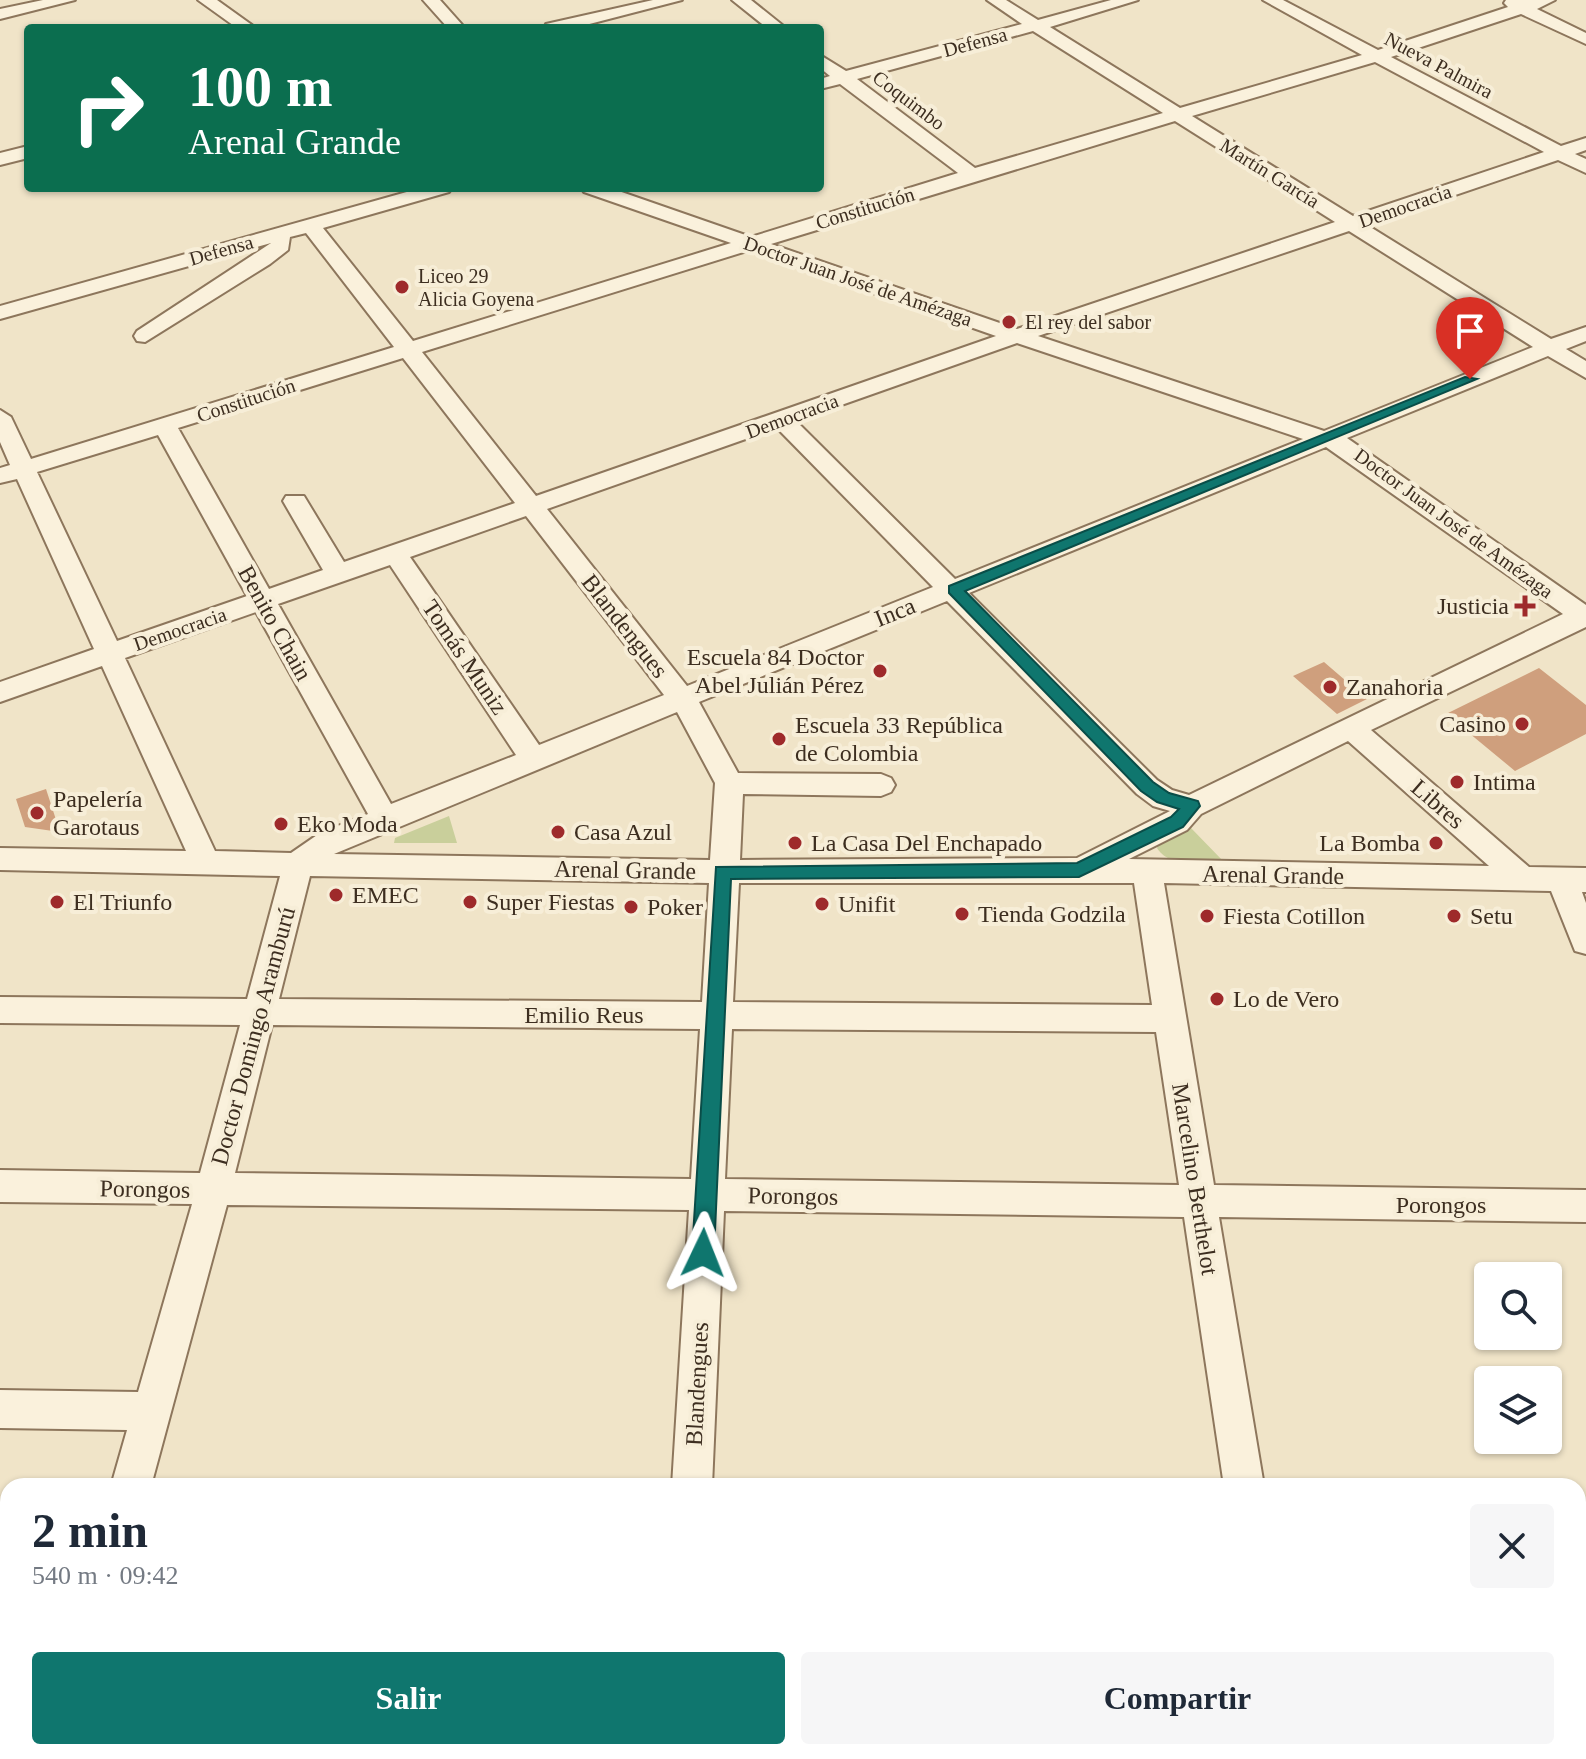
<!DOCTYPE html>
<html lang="es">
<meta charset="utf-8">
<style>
body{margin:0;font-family:Georgia,serif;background:#f6f6f7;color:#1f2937;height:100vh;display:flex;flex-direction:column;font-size:30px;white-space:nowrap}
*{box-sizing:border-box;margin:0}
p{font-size:26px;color:#747a83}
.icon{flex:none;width:44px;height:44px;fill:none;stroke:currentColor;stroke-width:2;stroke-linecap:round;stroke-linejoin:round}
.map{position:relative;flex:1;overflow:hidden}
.panel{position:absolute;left:0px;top:1478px;width:1586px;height:282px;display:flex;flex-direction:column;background:#fff;border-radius:24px 24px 0 0;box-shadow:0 2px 6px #0004}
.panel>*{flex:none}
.banner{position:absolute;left:24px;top:24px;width:800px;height:168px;border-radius:8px;box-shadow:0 2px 6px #0004;background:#0b6e4f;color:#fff;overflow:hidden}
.controls{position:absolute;left:1474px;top:1262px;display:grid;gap:16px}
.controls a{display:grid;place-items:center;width:88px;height:88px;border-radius:8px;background:#fff;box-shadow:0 2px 6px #0004;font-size:40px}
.pin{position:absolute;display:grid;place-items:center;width:68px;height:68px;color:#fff;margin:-82px -34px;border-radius:50% 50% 50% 0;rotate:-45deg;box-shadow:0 0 8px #0007}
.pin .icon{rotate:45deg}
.me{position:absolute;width:88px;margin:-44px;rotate:2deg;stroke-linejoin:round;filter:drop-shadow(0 0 6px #0008)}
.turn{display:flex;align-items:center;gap:28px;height:168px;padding:0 32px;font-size:36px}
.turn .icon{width:104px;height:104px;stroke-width:2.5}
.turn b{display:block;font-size:56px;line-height:68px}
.round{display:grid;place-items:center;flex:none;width:84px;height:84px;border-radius:8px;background:#f6f6f7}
.head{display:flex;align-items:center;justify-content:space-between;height:136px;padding:0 32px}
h1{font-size:48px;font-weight:800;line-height:60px}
.action{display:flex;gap:16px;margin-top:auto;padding:16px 32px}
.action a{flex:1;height:92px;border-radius:8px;background:#0f766e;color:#fff;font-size:32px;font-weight:800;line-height:92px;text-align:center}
.action a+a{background:#f6f6f7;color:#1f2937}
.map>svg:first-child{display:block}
.green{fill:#c9cf9b}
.building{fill:#cf9f7d}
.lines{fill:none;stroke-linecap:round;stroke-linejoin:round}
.minor-casing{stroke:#8d765c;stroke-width:4}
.minor{fill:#faf1dc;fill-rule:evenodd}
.route{fill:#0f766e;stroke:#0a4d48;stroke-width:2}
.poi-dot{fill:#9e2a2b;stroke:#f7eed8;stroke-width:3}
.labels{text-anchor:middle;stroke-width:8;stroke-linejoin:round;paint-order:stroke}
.far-street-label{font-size:20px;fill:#3d2e20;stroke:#f7eed8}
.far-poi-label{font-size:20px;fill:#3d2e20;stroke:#f7eed8;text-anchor:start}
.poi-label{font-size:24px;fill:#3d2e20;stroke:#f7eed8;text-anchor:start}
.street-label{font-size:24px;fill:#3d2e20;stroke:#f7eed8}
</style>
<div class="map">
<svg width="1586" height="1759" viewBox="0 0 1586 1759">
<rect width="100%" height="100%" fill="#f0e4c8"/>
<!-- green -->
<path class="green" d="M449,816l8,27h-63l1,-5z
M1191,828l33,34c-21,0 -54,7 -67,-14l3,-7z"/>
<!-- building -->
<path class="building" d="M1324,662l43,37 -30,15 -44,-38z
M1539,668l47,37v29l-71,37 -69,-57z
M46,789l14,43 -35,-5 -9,-28z"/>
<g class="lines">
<!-- minor casing -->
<g class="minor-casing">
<path id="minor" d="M43,0h32l-75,19v-10z
M198,0h19l39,28h-19z
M423,0h17l25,28h-17z
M653,0h29l-108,28h-30l2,-4z
M732,0h19l35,28h-19z
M987,0h19l32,20 73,-20h27l-88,27 130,81 182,-53 -99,-55h20l95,50 130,-43 -4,-4 2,-3h49l-18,9 49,24v11l-65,-30 -130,43 170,89 25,-8v12l-11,4 11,5v14l-28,-13 -191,65 184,114 35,-12v14l-20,8 20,12v17l-38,-22 -201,82 239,167v22l-215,103 158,137 57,1v24h-4l4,11v51l-11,-3 -24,-60 -387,-8 50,302 372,5v32l-367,-5 45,269h-40l-40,-269 -460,-6 -12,275h-40l17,-276 -462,-5 -76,281h-40l16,-56 -127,-2v-38l138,2 54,-188 -192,-2v-32l200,3 40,-148 -240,-2v-26l247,2 33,-123 -280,-6v-22l186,3 -84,-185 -102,36v-20l94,-33 -77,-170 -17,4v-15l10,-3 -10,-23v-32l11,7 20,42 363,-112 -88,-114 -16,4 -2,13 -18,14 -125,78 -8,-1 -3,-5 3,-5 134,-88 -271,76v-13l421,-118h31l-3,4 -126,36 90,113 318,-98 -147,-51 -3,-4h29l141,49 207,-64 -118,-89 -20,5v-10l10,-3 -10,-8v-13l26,16 176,-47zM1033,31l130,82 -188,55 -118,-89zM1375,62l169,90 -191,64 -161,-100zM1175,121l160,101 -318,107 -246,-85zM1349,231l184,116 -209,84 -286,-95zM750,250l246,86 -460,160 -114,-144zM1017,343l286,96 -348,140 -159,-158zM403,358l112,145 -171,59 -40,-66h-18l-3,5 40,69 -54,19 -91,-161zM777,428l156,159 -246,99 -140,-177zM158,435l89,161 -130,45 -80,-169zM1326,447l237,167 -374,181 -17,-5 -15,-10 -188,-187zM526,516l138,179 -125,50 -129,-188zM390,565l126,190 -125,49 -113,-200zM947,601l190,193 16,12 17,5 -93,47 -337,2 3,-66 138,2 10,-4 4,-7 -4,-7 -10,-4 -143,-1 -39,-71zM256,612l112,202 -48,19 -29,20 -76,-2 -90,-193zM677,712l38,71 -5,77 -376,-6zM1348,741l141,125 -360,-7 58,-29 14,-16zM310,876l399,7 -7,119 -423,-3zM739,883h395l18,122 -419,-3zM272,1025l428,4 -9,150 -456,-6zM732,1029l424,3 23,153 -454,-6z
M28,146v12l-28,7v-12z
M0,1685l8,1v42l-8,-1z
M1578,1705h8v44h-8z
M38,1752h44l-1,7h-44z
M658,1752h44l-1,7h-44z
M1263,1752h44l1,7h-44z"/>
</g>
<!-- minor -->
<use href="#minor" class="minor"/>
</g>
<!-- route -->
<path class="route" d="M1465,377l12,2 -512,212 188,191 16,11 29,8 2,5 -17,21 -104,50 -348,2 -17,374 -3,7 -8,3 -8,-3 -3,-7 24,-386 361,-4 94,-46 8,-8 -22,-7 -16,-11 -192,-198v-7z"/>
<!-- markers -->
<g class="poi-dot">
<circle cx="402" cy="287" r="8"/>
<circle cx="1009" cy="322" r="8"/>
<path d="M1521 594h8v8h8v8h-8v8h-8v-8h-8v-8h8z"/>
<circle cx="880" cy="671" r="8"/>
<circle cx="1330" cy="687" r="8"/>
<circle cx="1522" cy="724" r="8"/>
<circle cx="779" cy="739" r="8"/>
<circle cx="1457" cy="782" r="8"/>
<circle cx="37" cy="813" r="8"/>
<circle cx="281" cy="824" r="8"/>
<circle cx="558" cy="832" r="8"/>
<circle cx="795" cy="843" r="8"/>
<circle cx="1436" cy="843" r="8"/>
<circle cx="336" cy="895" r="8"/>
<circle cx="57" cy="902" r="8"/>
<circle cx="470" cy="902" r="8"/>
<circle cx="822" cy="904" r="8"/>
<circle cx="631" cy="907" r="8"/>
<circle cx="962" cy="914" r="8"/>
<circle cx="1207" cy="916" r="8"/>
<circle cx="1454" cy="916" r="8"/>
<circle cx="1217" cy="999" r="8"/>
</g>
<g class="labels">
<!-- far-street labels -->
<g class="far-street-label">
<text transform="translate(975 42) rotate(-15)" y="7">Defensa</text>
<text transform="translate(1439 65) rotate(28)" y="7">Nueva Palmira</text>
<text transform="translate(909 100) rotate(37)" y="7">Coquimbo</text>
<text transform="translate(1270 173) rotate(32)" y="7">Martín García</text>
<text transform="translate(1405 206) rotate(-19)" y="7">Democracia</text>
<text transform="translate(865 208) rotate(-17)" y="7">Constitución</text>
<text transform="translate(221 250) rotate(-16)" y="7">Defensa</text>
<text transform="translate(858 281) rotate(19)" y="7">Doctor Juan José de Amézaga</text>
<text transform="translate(246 400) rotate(-18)" y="7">Constitución</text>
<text transform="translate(792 416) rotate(-20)" y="7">Democracia</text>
<text transform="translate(1454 523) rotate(36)" y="7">Doctor Juan José de Amézaga</text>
<text transform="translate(180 629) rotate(-19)" y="7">Democracia</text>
</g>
<!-- far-poi labels -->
<g class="far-poi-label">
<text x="418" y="283">Liceo 29<tspan x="418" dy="23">Alicia Goyena</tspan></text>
<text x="1025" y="329">El rey del sabor</text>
</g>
<!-- poi labels -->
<g class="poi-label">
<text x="1509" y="614" text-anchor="end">Justicia</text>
<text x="864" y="665" text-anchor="end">Escuela 84 Doctor<tspan x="864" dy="28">Abel Julián Pérez</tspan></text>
<text x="1346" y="695">Zanahoria</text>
<text x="1506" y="732" text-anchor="end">Casino</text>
<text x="795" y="733">Escuela 33 República<tspan x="795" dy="28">de Colombia</tspan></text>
<text x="1473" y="790">Intima</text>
<text x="53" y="807">Papelería<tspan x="53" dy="28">Garotaus</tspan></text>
<text x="297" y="832">Eko Moda</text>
<text x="574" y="840">Casa Azul</text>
<text x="811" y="851">La Casa Del Enchapado</text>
<text x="1420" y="851" text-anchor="end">La Bomba</text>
<text x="352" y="903">EMEC</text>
<text x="73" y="910">El Triunfo</text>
<text x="486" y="910">Super Fiestas</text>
<text x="838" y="912">Unifit</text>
<text x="647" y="915">Poker</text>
<text x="978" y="922">Tienda Godzila</text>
<text x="1223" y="924">Fiesta Cotillon</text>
<text x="1470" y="924">Setu</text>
<text x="1233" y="1007">Lo de Vero</text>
</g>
<!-- street labels -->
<g class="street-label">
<text transform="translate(895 612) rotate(-22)" y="8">Inca</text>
<text transform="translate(275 623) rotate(61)" y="8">Benito Chain</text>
<text transform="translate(625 626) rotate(52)" y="8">Blandengues</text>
<text transform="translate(465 657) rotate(56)" y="8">Tomás Muniz</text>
<text transform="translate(1438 804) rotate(41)" y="8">Libres</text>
<text transform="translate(625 870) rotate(1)" y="8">Arenal Grande</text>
<text transform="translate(1273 875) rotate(1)" y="8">Arenal Grande</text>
<text x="584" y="1023">Emilio Reus</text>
<text transform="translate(253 1036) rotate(-75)" y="8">Doctor Domingo Aramburú</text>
<text transform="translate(1195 1179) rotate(81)" y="8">Marcelino Berthelot</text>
<text transform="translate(145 1189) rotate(1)" y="8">Porongos</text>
<text transform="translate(793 1196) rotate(1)" y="8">Porongos</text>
<text x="1441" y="1213">Porongos</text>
<text transform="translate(697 1384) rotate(-87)" y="8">Blandengues</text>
</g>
</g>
</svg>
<div class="controls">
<a><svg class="icon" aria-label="search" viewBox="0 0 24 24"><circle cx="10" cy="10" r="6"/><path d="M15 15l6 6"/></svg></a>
<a><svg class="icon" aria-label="layers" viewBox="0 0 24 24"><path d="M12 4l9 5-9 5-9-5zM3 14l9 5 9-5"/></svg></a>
</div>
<div class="pin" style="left:1470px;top:379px;background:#d93025"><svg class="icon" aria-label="arrive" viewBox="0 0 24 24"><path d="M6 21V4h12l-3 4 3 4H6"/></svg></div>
<svg class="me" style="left:703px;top:1253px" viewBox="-20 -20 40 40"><path d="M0-17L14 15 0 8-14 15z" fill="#0f766e" stroke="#fff" stroke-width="4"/></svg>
<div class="banner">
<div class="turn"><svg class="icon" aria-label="right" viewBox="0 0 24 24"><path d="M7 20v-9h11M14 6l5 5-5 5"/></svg><div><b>100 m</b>Arenal Grande</div></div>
</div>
<section class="panel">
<div class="head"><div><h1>2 min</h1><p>540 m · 09:42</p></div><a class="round"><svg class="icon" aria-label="close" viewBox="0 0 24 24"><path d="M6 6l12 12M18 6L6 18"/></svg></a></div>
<div class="action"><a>Salir</a><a>Compartir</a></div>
</section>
</div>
